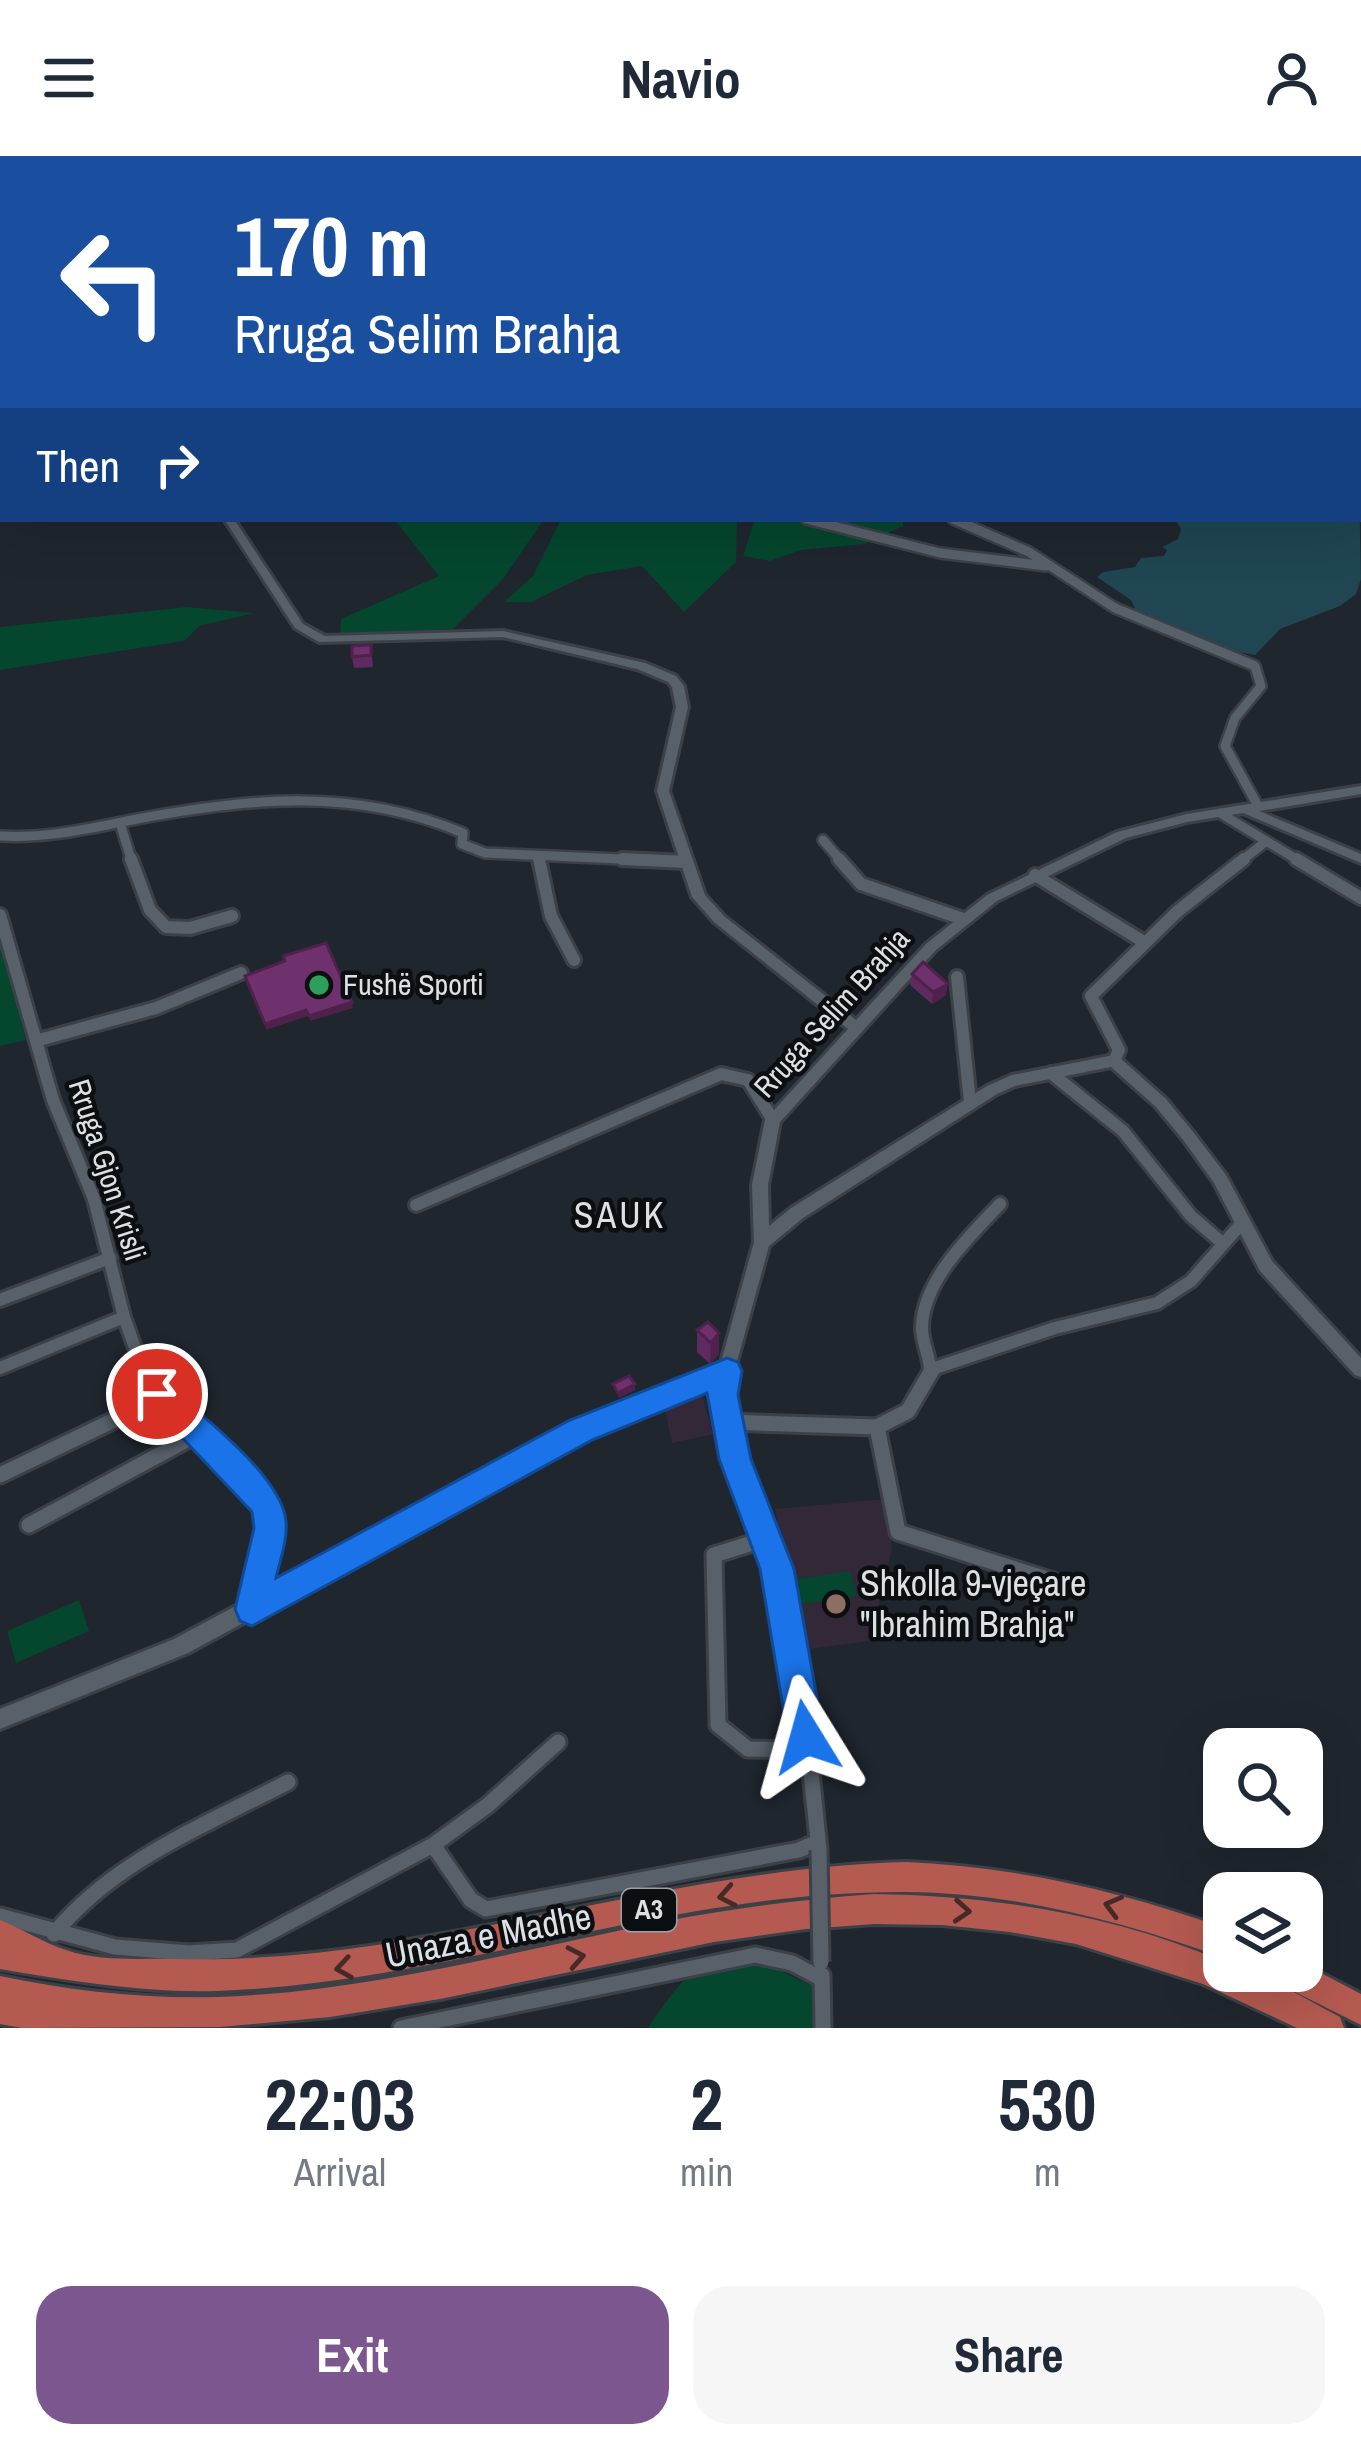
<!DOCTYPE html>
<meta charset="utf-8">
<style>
body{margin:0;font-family:"Archivo Narrow",sans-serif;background:#f6f6f7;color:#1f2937;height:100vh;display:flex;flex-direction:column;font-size:45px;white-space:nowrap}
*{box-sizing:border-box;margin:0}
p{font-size:39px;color:#747a83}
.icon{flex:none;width:66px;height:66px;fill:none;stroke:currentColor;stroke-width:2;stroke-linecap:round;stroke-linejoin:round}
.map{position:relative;height:1872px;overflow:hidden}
.panel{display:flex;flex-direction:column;background:#fff;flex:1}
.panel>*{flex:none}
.top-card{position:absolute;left:0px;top:0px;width:1362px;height:366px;box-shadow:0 12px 48px #0002;background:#1a4fa0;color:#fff;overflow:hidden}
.tools{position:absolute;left:1203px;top:1572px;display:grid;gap:24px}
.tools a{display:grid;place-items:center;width:120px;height:120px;border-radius:24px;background:#fff;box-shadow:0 12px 48px #0002;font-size:60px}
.pin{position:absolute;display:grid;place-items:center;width:102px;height:102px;color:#fff;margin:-51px;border:6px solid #fff;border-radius:50%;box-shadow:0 3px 12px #0007}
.me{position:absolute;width:132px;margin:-66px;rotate:352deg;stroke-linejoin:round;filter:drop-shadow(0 0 9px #0008)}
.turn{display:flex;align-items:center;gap:42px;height:252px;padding:0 36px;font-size:54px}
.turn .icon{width:156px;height:156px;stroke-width:2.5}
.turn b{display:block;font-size:84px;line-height:102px}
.then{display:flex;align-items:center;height:114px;padding:0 36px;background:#0003;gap:24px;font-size:45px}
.eta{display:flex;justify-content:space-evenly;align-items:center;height:204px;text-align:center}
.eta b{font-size:72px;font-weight:700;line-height:84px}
.primary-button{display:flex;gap:24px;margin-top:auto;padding:24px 36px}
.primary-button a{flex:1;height:138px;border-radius:36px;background:#7c568f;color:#fff;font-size:48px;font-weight:700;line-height:138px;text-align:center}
.primary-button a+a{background:#f6f6f7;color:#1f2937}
header{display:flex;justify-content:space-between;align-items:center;height:156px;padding:0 36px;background:#fff;font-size:54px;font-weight:700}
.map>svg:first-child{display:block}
.education{fill:#332837}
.green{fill:#05462e}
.water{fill:#1f4652}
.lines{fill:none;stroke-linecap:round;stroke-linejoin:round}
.minor-far2-casing{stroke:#3c4148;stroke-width:14}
.minor-far1-casing{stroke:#3c4148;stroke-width:18}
.minor-casing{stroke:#3c4148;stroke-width:21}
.tertiary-casing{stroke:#3c4148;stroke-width:6}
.trunk-casing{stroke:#3c4148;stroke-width:6}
.minor-far2{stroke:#58606a;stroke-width:9}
.minor-far1{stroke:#58606a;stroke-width:12}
.minor{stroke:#58606a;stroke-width:15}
.tertiary{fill:#58606a;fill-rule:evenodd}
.trunk{fill:#b55a51;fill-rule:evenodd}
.minor-bridge-casing{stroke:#3c4148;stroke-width:21;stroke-linecap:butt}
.minor-bridge{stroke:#58606a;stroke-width:15}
.wall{fill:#5f2a5f}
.shaded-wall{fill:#4e224d}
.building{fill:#6f316e;stroke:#4e224d;stroke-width:3}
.oneway{stroke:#472928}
.route{fill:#1a73e8;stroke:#114b97;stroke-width:3}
.leisure-dot{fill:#2e9e5b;stroke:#0c0f12;stroke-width:4.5}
.education-dot{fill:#8d6e63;stroke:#0c0f12;stroke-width:4.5}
.labels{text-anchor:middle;stroke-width:9;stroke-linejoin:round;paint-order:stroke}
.shield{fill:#0c0f12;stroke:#9ea2a6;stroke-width:3}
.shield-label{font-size:27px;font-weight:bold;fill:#dce1e6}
.poi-label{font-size:30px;fill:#dce1e6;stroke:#0c0f12;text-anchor:start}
.street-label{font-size:30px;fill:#dce1e6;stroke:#0c0f12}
.quarter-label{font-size:36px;letter-spacing:3px;fill:#dce1e6;stroke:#0c0f12}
.near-poi-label{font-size:36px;fill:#dce1e6;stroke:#0c0f12;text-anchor:start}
.near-street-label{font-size:36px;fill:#dce1e6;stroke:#0c0f12}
</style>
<header><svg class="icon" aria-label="menu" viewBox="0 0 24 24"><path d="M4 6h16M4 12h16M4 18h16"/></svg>Navio<svg class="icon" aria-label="person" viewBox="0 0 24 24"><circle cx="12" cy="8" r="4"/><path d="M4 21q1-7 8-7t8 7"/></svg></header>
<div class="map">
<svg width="1361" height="1872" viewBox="0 0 1361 1872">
<rect width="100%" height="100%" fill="#1f262e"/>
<!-- education -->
<path class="education" d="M702,1239l11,39 -41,9 -8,-38z
M886,1343l6,50 -22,92 -69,9 -26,-141z"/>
<!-- green -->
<path class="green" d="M990,0h371v321l-2,-318z
M394,363h150l-41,60 -50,50 -113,6 1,-16 98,-43z
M561,363h176l-1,43 -52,50 -42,-46 -55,9 -56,27h-27l29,-26z
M755,363h148v7l-39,18 -63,6 -31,11 -27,-5z
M187,451l67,6 -55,13 -15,15 -184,29v-43z
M0,788l26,96 -26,6z
M850,1415l6,25 -55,8 -5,-25z
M79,1444l10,31 -73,32 -9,-32z
M763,1807l52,24 4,41h-171c43,-62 39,-59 115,-65z"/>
<!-- water -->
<path class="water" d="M1359,333l2,90 -5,15 -16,12 -60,23 -25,26 -21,-4 -98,-40 -5,-11 -34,-23 6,-5 32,-5 6,-9 23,-2 3,-6 -5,-3 16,-8 3,-10 -6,-10h184z"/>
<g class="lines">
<!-- minor-far2 casing -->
<g class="minor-far2-casing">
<path id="minor-far2" d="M806,363l134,34 106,13
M953,363l76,33 86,56 140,58 6,20 -26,32 -10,28 33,60
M1220,657l81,49
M120,667l12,39
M0,680c47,3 91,-8 137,-17 113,-21 218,-32 326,14l-1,11 23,9 202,9
M823,684l19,22
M539,701l1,5
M1240,706l24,-19"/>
</g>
<!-- minor-far1 casing -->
<g class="minor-far1-casing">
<path id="minor-far1" d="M131,703l19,51 16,17 24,1 42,-12
M539,703l12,57 23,44
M622,703l65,3
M839,703l22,25 102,35
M1296,703l65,39
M1035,719l109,67
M0,759l53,185 41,99 30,118 20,56
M957,821l13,125
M39,884l117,-32 85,-35
M1114,905l5,-11 -28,-54 87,-85 66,-52
M1051,917l72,58 68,85 29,25
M416,1049l305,-131 27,6 25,40
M0,1144l110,-42
M0,1212l124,-51
M932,1213l123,-41 102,-25 34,-22 50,-57
M930,1217c1,-16 -9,-31 -8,-47 2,-47 48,-90 78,-122"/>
</g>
<!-- minor casing -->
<g class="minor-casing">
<path id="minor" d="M143,1214l29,41 85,80 11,17 3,20 -19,80
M727,1215c-10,76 33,133 51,204 23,90 32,183 41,275
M728,1266l149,5 31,-16 24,-41
M877,1271l21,105 155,49
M0,1319l160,-77
M29,1369l165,-89
M765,1383l-51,16 4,170 30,24 60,1
M433,1689l38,55 15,9 313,-59 19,-8
M0,1760l115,31 74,6 48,-3 196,-105 55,-40 70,-63
M54,1778c59,-73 153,-110 234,-152
M822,1819l1,53
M401,1872l354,-73 37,8 30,16"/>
</g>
<!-- tertiary casing -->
<g class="tertiary-casing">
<path id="tertiary" d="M122,0h8l2,3h-8z
M174,1h32l4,2h-40z
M224,363h10l69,105 22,12 178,-5 142,32 31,13 8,10 4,21 -19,84 36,104 19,21 132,104 70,-76 61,-49 130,-63 70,-18 174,-28v8l-102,17 102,43v9l-118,-50 -56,9 -61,16 -129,63 -61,49 -156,172 -12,63 1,41 22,-18 196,-122 25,-11 102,-20 5,2 47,42 28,34 32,42 46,86 89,97v19l-6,-2 -95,-104 -46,-88 -30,-42 -28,-34 -45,-40 -96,19 -18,8 -194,124 -34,28 -36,130 -146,60 -399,217 -188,76v-20l174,-70 401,-215 145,-58 34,-124 -2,-57 13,-65 83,-91 -134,-107 -22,-25 -35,-106 19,-84 -4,-20 -4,-5 -31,-13 -134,-32 -184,5 -24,-14z"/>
</g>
<!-- trunk casing -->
<g class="trunk-casing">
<path id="trunk" d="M907,1706c110,5 213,29 317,66v30c-102,-37 -208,-65 -318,-66 -234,-2 -457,91 -690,99 -73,2 -144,-10 -216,-22v-49c22,9 44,23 66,30 34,12 74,8 109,9 245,7 485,-91 732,-97z
M874,1738c121,2 238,20 350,68v9c41,0 80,28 116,46l4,11h-47l-94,-44 -127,-40 -66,-12 -68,-7 -68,-1 -68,5 -92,13 -274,57 -110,18 -110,10 -198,1 -22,-4v-48c72,15 143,23 217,21 153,-5 301,-47 449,-76 69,-13 138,-22 208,-27z
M1302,1807l59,31v31l-86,-43 -4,-11h31z"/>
</g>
<!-- minor-far2 -->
<use href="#minor-far2" class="minor-far2"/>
<!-- minor-far1 -->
<use href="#minor-far1" class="minor-far1"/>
<!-- minor -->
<use href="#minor" class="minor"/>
<!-- tertiary -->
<use href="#tertiary" class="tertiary"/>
<!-- trunk -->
<use href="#trunk" class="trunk"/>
<!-- minor-bridge casing -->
<g class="minor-bridge-casing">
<path id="minor-bridge" d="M819,1694l2,112"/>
</g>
<!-- minor-bridge -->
<use href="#minor-bridge" class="minor-bridge"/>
</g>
<!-- wall -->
<path class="wall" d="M371,489l2,22 -19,1 -2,-11z
M912,818l34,21 -14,9 -22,-19z
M697,1174l22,3v21l-9,10 -13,-12z"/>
<!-- shaded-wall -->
<path class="shaded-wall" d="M948,828l-2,11 -14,9 1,-12z
M352,846l1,6 -43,13 -1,-5z
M306,854l2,6 -42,14 -1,-6z
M719,1177v21l-9,10 1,-21z
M635,1228v6l-16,8 -1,-5z"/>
<!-- building -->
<path class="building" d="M371,489v10l-19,2v-11z
M326,787l26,59 -43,14 -3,-6 -41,14 -20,-48 40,-15 -2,-5z
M923,806l25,22 -15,8 -21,-18z
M708,1166l11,11 -8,10 -14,-13z
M629,1220l6,8 -17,9 -5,-9z"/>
<!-- one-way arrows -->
<defs><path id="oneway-chevron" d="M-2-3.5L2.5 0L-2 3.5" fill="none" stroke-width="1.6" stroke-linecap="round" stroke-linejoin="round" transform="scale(3)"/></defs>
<g class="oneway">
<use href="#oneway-chevron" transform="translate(727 1740) rotate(169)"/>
<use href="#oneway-chevron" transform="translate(1113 1750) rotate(-165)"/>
<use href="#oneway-chevron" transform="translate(962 1755) rotate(4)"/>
<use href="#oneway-chevron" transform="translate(576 1801) rotate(-11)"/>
<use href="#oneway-chevron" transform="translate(344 1812) rotate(171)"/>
</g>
<!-- route -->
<path class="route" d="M727,1202l11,4 4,9 -4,24 13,64 43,110 30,168 -5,12 -13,6 -13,-6 -5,-12 -28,-168 -41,-110 -12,-66 -115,47 -340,186 -12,-5 -5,-12 19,-81 -2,-16 -111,-118 5,-9 11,-4 11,4c34,32 113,90 118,136 2,18 -6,39 -10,57l294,-158z"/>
<!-- markers -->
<circle class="leisure-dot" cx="319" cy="829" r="12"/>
<circle class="education-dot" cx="836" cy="1448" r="12"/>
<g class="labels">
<!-- shield labels -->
<rect class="shield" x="622" y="1733" width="54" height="42" rx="9"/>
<g class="shield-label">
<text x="649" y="1763">A3</text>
</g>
<!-- poi labels -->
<g class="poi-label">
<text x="343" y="839">Fushë Sporti</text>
</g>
<!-- street labels -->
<g class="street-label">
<text transform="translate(832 857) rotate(-48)" y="10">Rruga Selim Brahja</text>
<text transform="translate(107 1014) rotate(72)" y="10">Rruga Gjon Krisli</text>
</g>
<!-- quarter labels -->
<g class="quarter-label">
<text x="620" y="1072">SAUK</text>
</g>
<!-- near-poi labels -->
<g class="near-poi-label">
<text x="860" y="1440">Shkolla 9-vjeçare<tspan x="860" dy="41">"Ibrahim Brahja"</tspan></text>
</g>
<!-- near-street labels -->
<g class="near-street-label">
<text transform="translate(488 1779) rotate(-11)" y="13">Unaza e Madhe</text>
</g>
</g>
</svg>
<div class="tools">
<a><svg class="icon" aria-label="search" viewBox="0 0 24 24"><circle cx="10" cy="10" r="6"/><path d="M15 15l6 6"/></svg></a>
<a><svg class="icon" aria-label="layers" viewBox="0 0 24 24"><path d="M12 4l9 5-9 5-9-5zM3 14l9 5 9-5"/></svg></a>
</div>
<div class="pin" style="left:157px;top:1238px;background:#d93025"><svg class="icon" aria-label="arrive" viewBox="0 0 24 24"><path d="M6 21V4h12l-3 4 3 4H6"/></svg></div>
<svg class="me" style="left:806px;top:1581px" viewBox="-20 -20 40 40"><path d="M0-17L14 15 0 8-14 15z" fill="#1a73e8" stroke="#fff" stroke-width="4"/></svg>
<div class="top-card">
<div class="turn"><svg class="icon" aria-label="left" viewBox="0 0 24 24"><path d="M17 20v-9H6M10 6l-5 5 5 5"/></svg><div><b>170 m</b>Rruga Selim Brahja</div></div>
<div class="then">Then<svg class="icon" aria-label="right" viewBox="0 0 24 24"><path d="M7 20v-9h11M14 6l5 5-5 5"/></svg></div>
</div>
</div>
<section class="panel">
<div class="eta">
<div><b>22:03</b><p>Arrival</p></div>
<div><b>2</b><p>min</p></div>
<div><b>530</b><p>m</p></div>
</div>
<div class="primary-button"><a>Exit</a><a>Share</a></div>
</section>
